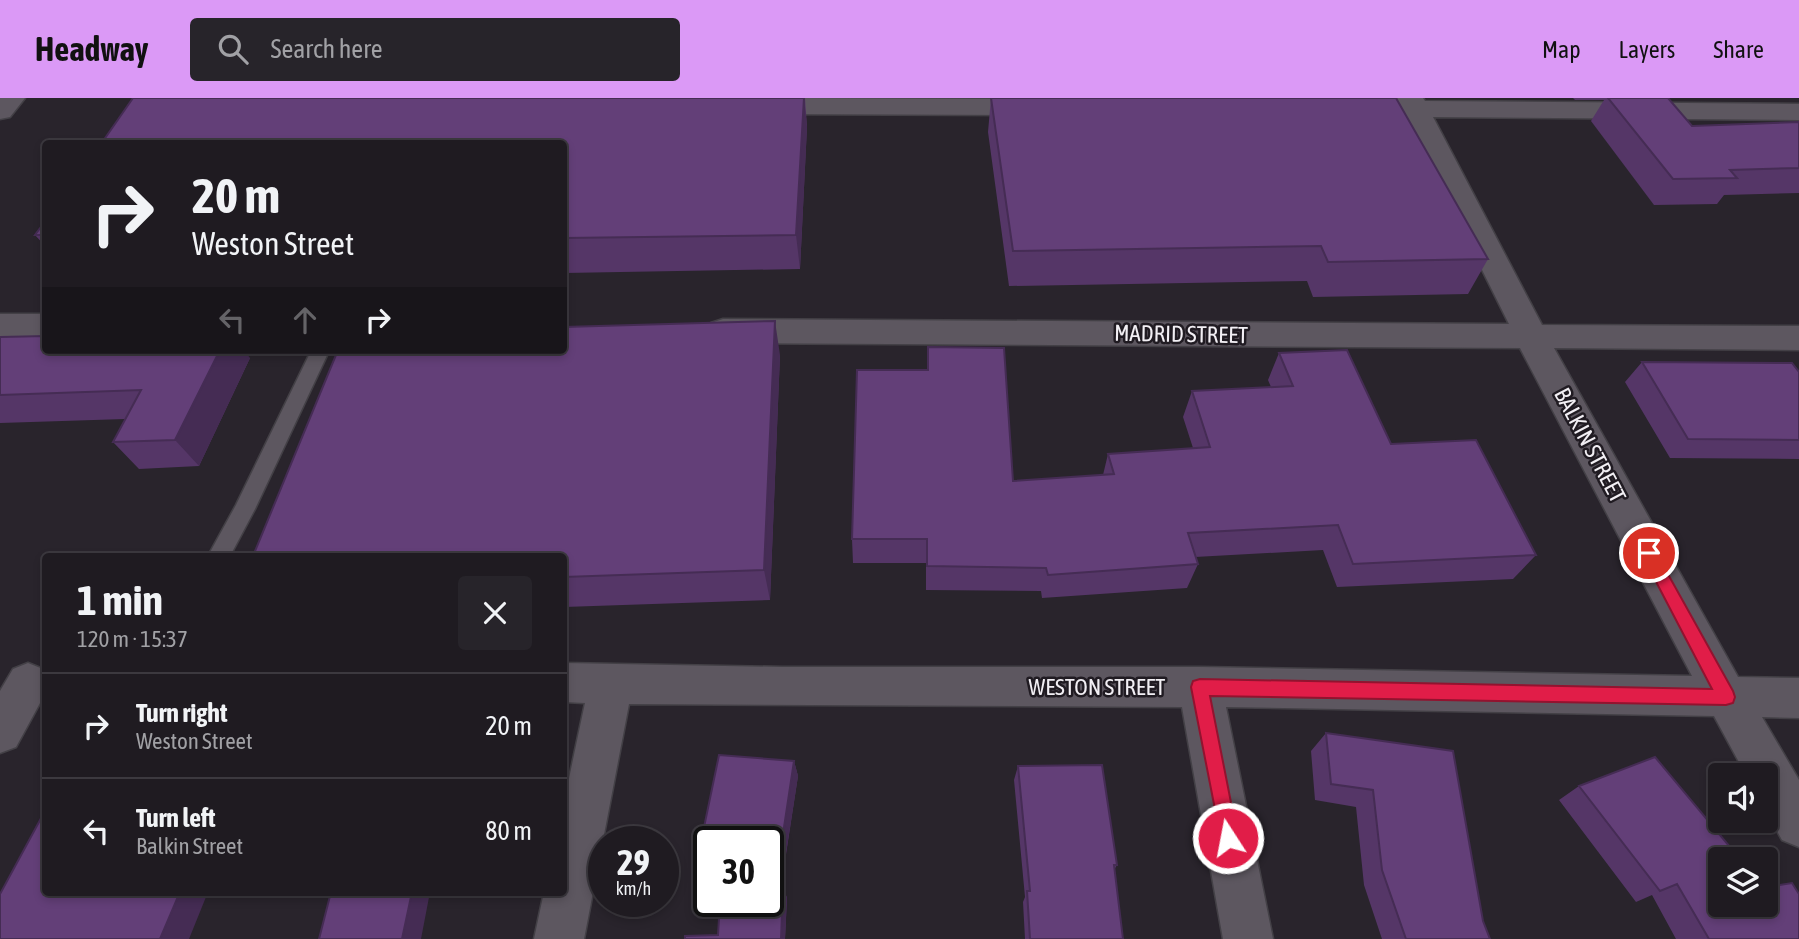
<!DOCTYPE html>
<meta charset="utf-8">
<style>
body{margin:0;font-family:"Asap Condensed",sans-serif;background:#27242a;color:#f1f3f6;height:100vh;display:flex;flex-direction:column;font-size:26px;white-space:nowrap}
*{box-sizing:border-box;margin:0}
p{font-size:23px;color:#a1a1a5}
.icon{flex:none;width:38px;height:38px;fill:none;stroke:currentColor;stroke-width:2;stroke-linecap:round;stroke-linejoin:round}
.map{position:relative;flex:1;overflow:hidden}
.panel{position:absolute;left:42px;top:455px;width:525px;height:343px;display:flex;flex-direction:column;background:#1f1b21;border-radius:7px;box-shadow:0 4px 10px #0003,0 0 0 2px #3c393f}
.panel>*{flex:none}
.hud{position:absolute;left:42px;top:42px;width:525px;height:214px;border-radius:7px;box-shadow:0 4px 10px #0003,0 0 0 2px #3c393f;background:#1f1b21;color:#f1f3f6;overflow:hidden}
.tools{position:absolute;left:1708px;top:665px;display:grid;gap:14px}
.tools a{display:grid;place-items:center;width:70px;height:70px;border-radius:7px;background:#1f1b21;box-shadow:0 4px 10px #0003,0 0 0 2px #3c393f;font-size:35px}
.speed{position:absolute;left:588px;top:728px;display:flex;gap:14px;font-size:35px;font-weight:700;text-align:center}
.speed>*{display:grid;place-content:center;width:91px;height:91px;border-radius:50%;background:#1f1b21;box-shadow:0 4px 10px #0003,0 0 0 2px #3c393f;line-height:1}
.speed small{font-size:18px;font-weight:400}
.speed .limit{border:4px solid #111;border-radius:10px;background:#fff;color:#111}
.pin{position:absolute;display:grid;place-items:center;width:60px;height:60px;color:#fff;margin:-30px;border:4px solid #fff;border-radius:50%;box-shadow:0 2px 7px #0007}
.me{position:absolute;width:77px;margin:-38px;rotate:349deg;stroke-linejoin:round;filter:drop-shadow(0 0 5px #0008)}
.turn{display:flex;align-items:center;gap:24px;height:147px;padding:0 35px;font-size:32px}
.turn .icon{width:91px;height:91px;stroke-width:2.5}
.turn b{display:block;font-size:49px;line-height:60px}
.lanes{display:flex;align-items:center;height:66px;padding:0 35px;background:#0003;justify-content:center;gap:35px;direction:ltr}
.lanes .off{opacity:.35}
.round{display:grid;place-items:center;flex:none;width:74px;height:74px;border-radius:7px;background:#27242a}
.headline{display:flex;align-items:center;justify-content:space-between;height:119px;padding:0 35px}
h1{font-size:42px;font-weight:700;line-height:52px}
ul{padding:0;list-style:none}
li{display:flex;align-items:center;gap:21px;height:105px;padding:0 35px;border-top:2px solid #3c393f}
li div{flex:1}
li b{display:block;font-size:26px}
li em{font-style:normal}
header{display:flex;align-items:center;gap:42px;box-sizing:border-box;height:98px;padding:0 35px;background:#db99f6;color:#111}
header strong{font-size:33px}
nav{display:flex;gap:38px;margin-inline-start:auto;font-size:24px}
.search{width:490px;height:63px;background:#27242a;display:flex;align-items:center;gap:18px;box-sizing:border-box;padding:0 24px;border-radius:7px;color:#a1a1a5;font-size:26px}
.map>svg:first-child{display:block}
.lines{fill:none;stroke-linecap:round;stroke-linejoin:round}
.lane-casing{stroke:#434046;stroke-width:3}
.street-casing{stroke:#434046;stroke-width:3}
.secondary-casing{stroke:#434046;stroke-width:3}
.lane{fill:#5d5760;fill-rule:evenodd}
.street{fill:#5d5760;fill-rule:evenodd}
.secondary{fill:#5d5760;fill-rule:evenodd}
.wall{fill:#553667}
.shaded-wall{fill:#452c54}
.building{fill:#633f78;stroke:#452c54;stroke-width:2}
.route{fill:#e11d48;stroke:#92132f;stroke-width:2}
.labels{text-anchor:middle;stroke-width:5;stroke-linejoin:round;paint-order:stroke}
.street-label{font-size:23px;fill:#f2eff4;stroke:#201b22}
</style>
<header>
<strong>Headway</strong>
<div class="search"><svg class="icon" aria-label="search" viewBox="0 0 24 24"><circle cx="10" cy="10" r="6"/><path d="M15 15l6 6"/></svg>Search here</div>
<nav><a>Map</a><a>Layers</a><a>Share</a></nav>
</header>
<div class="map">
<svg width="1799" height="841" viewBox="0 0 1799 841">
<rect width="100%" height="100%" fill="#29242c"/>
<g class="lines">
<!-- lane casing -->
<g class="lane-casing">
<path id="lane" d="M311,253h18l-74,158 -25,47h-22l28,-51z"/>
</g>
<!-- street casing -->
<g class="street-casing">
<path id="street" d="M755,0l286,1 10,2 3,6 -3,6 -10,2 -286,-1 -10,-2 -3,-6 3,-6z
M1397,0h26l2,3 374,3v16l-366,-3 109,208 257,1v24l-245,-2 184,329 61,1v40l-37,-1 37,63v67l-17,-7 -16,-29v-36h-20l-32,-59 -488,-9 47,232h-50l-41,-232 -553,-3 -45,235h-50l10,-47h20v-90l21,-99 -21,-1v-39l219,4h417l492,9 -172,-328 -797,-5 -12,-4 -5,-8 5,-8 12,-4 786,5 -103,-207 -66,-3 -3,-6 3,-6 58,-2z
M0,216h46v24h-46z
M28,565l15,6 3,23 -30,55 -16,6v-62l13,-22z"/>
</g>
<!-- secondary casing -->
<g class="secondary-casing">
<path id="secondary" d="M0,0h25l-15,19 -10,2z"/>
</g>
<!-- lane -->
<use href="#lane" class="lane"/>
<!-- street -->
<use href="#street" class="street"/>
<!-- secondary -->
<use href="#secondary" class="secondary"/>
</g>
<!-- wall -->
<path class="wall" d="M133,0h672l2,29 -7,142 -236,4v-129z
M991,0l497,161 -20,35 -155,3 -6,-16 -298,5 -21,-154z
M1573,0h95l24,28 107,-4v71l-75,2 -7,9 -63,1 -63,-84 13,-21h-29z
M46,122v27l-11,-12z
M0,239l250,21 -51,108 -60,3 -26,-27 12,-23 -125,4z
M928,249l85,134 90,-6 5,-21 85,-6 -10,-31 9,-26 79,-4 -3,-7 11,-27 112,91 145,111 -23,24 -176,8 -14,-37 -128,7 3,7 -11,24 -145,10 -1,-7 -115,-1v-27h-73l-1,-24 75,-169z
M780,257l-10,245 -206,7v-51z
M1642,264l157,10v87l-129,-1 -45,-76z
M1326,635l157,188 7,18h-108l-18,-54 -8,-78 -41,-7 -4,-49z
M719,657l75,6 4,15 -17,111h2l4,11 -2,41h-100v-3l33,-1 2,-34h48v-59h-59v32l-5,-1 -7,-12z
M1018,668l99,99 -3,5 9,69h-98l-2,-37 2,-5 -11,-117z
M1579,688l141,119 79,34h-123l-24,-44 -16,7 -77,-102z"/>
<!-- shaded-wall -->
<path class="shaded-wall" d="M804,0l3,29 -7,142 -4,-34z
M775,223l5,34 -10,245 -6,-30z
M220,252h24l6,8 -51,108 -24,-26z
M794,663l4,15 -19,122 -4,-11z
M783,789l4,11 -2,41h-4z
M180,794h28l-19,47h-29z
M412,794h18l-9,47h-19z"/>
<!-- building -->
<path class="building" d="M133,0h671l-8,137 -232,3v-94h-463z
M991,0h405l92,161 -160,3 -7,-16 -308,5z
M1608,0h60l24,28 107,-4v46l-69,2 7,8 -64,1z
M46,122v15h-11z
M775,223l-11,249 -200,7v-21h-311l85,-206h226v-23z
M46,238v14h174l-45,90 -62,2 28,-52 -141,5v-58z
M928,249l76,1 9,133 101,-7 -6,-20 102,-7 -18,-56 101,-5 -14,-33 68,-3 44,94 85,-4 60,115 -183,9 -15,-39 -150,8 10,31 -150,11 -2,-7 -119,-2v-27h-75l5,-169h71z
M1642,264l150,1 7,9v68l-111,-1z
M1326,635l127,18 30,170 7,18h-84l-24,-69 -9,-80 -42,-6z
M719,657l75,6 -19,126h8l-2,52h-96v-3l33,-1 2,-34h48v-59h-59v20l-12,-1z
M1655,659l85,102h-20v46h46v-18l26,-4 7,11v45h-90l-32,-55 -17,7 -81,-105z
M1102,667l15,100h-3l9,74h-93l-3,-48h3l-12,-125z
M46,711v83h134l-20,47h-160v-45z
M331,794h81l-10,47h-83z"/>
<!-- route -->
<path class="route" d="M1649,449l5,2 79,142 2,6 -2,6 -7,2 -516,-9 28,142 -3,7 -7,3 -6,-3 -31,-158 2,-6 7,-2 512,10 -71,-136 2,-4z"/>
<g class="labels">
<!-- street labels -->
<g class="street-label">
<text transform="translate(1181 236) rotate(1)" y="8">MADRID STREET</text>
<text transform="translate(1590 347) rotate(62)" y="8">BALKIN STREET</text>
<text x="1097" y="597">WESTON STREET</text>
</g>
</g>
</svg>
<div class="tools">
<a><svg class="icon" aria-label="sound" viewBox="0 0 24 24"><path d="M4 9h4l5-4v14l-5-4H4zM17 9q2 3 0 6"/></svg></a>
<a><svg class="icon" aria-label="layers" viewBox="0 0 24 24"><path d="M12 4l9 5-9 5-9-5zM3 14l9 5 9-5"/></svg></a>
</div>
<div class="speed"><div>29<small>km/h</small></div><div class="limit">30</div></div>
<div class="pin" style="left:1649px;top:455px;background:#d93025"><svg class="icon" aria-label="arrive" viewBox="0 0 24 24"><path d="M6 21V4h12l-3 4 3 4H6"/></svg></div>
<svg class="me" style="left:1228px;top:740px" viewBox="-20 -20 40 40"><circle r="17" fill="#e11d48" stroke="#fff" stroke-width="3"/><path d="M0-11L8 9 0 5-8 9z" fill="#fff"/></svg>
<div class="hud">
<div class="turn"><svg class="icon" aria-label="right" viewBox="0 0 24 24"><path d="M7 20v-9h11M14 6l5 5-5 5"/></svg><div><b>20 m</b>Weston Street</div></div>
<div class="lanes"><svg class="icon off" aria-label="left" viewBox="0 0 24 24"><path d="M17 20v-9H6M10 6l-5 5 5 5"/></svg><svg class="icon off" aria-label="ahead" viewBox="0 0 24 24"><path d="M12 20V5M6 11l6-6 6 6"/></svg><svg class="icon" aria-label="right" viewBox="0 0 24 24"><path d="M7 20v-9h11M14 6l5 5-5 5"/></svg></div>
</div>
<section class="panel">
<div class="headline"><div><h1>1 min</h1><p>120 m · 15:37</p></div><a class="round"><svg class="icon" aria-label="close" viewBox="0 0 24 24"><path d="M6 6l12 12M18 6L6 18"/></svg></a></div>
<ul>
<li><svg class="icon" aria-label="right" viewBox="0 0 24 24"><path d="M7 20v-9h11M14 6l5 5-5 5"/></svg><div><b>Turn right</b><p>Weston Street</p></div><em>20 m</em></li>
<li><svg class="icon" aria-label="left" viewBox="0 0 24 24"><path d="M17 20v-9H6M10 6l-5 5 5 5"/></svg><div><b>Turn left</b><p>Balkin Street</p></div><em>80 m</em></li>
</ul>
</section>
</div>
